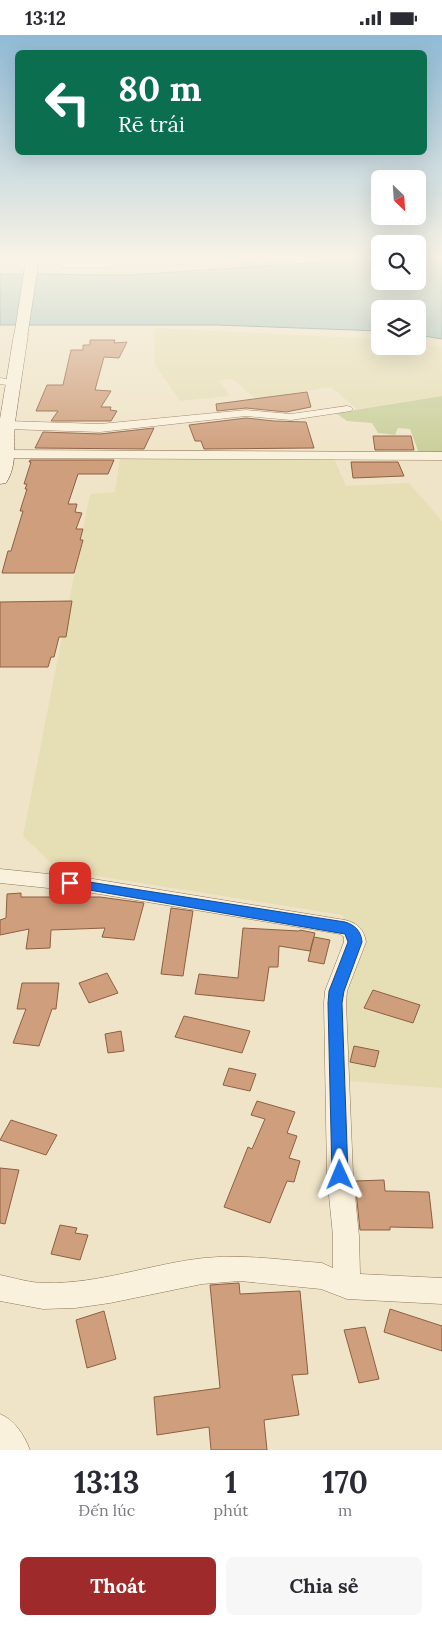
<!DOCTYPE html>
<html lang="vi">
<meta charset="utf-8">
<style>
body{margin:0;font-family:Lora,serif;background:#f7f7f7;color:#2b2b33;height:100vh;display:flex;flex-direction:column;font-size:19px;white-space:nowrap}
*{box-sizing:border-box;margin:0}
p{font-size:16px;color:#7c7c81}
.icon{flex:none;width:28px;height:28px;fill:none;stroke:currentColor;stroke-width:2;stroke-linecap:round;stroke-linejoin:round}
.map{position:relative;height:1415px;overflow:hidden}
.drawer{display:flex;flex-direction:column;background:#fff;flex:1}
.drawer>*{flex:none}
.hud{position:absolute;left:15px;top:15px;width:412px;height:105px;border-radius:8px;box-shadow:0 5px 20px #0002;background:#0b6e4f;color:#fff;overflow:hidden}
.needle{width:32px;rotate:155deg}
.buttons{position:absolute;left:371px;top:135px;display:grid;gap:10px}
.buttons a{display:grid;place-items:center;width:55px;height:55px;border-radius:8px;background:#fff;box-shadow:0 5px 20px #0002;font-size:25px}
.pin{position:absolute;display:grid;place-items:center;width:42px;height:42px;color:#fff;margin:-21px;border-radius:10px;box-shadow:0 2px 8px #0006}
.me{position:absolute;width:55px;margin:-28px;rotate:359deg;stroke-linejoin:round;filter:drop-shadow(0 0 4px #0008)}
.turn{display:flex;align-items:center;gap:18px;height:105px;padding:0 20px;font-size:22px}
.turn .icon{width:65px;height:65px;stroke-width:2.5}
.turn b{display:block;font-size:35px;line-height:42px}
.eta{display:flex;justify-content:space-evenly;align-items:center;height:85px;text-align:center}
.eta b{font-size:30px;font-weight:700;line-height:35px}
.primary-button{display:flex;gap:10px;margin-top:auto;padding:10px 20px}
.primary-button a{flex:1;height:58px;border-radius:8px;background:#9e2a2b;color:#fff;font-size:20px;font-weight:700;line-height:58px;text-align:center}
.primary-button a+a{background:#f7f7f7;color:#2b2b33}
.status{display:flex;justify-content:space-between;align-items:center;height:35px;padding:0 25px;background:#fff;direction:ltr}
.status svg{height:14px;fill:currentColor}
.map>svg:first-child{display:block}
.farmland{fill:#e6deb5}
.green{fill:#c9cf9b}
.water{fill:#a9c4bc;stroke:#6f938a}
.building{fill:#cf9f7d;stroke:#8d5f41}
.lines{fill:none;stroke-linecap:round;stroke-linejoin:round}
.street-casing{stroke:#8d765c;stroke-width:1}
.secondary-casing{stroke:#6f573f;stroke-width:1}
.street{fill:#faf1dc;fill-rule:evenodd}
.secondary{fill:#faf1dc;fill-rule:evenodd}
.secondary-bridge-casing{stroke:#6f573f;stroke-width:14;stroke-linecap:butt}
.secondary-bridge{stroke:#faf1dc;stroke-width:13}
.route{fill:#1a73e8;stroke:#114b97}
</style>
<div class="status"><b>13:12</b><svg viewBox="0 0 49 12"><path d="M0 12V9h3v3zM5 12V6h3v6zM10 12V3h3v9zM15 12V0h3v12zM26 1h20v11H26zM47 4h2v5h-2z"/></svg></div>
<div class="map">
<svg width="442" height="1415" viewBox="0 0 442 1415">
<rect width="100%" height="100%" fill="#f0e4c8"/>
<!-- farmland -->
<path class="farmland" d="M154,293l226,11v7h38v-2l24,3v49l-85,13 -26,-22 -75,12 -24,-20 -13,1 11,16 -50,5 -25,-36z
M333,421l13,30 63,-3 33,38v567l-108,-8 9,-165 -285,-45 -35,-34 67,-342 25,-2 5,-33z"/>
<!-- green -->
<path class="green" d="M442,361v59l-22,1 -10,-27 -12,-1 -3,7 -17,-2 -6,-10 -25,-2 -11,-8z"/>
<!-- water -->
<path class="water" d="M418,221h24v83l-24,-4v-26h-38v22l-163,-6h-217v-51l130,1 250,-17v23h38z"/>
<!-- building -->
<path class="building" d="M90,305h25l-1,3 13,-1 -8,16 -15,-1 -9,33 16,1 -10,16h10l-1,3 7,1 -6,10h-60l7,-10h-22l11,-26h16l8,-35h12v-5h7z
M307,357l4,15 -25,5 -40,-4 -29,3 -1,-7z
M246,383l28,3 32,1 8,26 -110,1 -3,-8h-6l-6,-16z
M154,393l-10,21 -109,-1 8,-16 57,2z
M373,401h38l3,14h-39z
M30,425h84l-6,14h-30l-10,30h9l-2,8 7,1 -6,16h7l-3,11h3l-9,33h-72l6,-22h3l12,-40h-3l7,-22h-2l2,-5h-3l7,-22h-2z
M351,427h47l6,14 -51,2z
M72,566l-6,36h-7l-5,20h-3l-3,10h-48v-65z
M21,858v4h79l44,6 -10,37 -32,-3 3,-9 -54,2 -1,18 -24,1 3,-20 -29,6v-15l6,-2 1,-24z
M171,873l22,3 -10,65 -22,-2z
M243,893l56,3 1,-1 15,3 -5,18 -31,-5 -1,21h-9l-5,34 -69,-7 4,-20 39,4z
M314,902l16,3 -6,24 -16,-3z
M107,938l11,20 -29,10 -10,-20z
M22,948h37l-3,26h-4l-13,37 -26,-3 13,-34h-9z
M373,955l47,15 -7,18 -49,-15z
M184,981l66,15 -8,22 -67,-16z
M121,996l3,20 -16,2 -3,-19z
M354,1011l25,5 -4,16 -25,-5z
M229,1033l27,6 -6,17 -27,-6z
M257,1066l38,11 -8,21 10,3 -8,22 11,3 -6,21 -7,-1 -17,42 -46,-16 24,-60 4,2 13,-30 -14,-4z
M11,1085l46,15 -11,20 -46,-15z
M0,1133l19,2 -14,54 -5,-1z
M384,1145l1,11 44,1 4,36 -43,-1v3h-30l-5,-49z
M60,1190l17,3 -2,5 13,2 -8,25 -29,-6z
M239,1248l1,11 60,-3 8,83 -16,1 7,40 -35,5 3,30h-56l-2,-23 -52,8 -3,-38 66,-9 -10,-103z
M390,1274l52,17v25l-58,-19z
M104,1276l12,48 -29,9 -11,-48z
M365,1292l14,52 -20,4 -15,-53z"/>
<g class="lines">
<!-- street casing -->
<g class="street-casing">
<path id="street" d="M16,221h47l1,5h47l4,3 -4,3h-49l-6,-3 -1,-4 -31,1z
M219,221h68l4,3 -4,3c-15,0 -59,3 -68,-6z
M0,343l18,3 2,2 -6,3 -14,-2z
M347,371l4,1 2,2 -2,2 -60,9 -45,-4 -146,16 -93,-3 -6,-4 6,-4 93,3 146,-14 45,4z
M0,415l442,2v8l-442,-2z
M0,834l87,9 258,42c12,3 19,9 21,22l-19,49 -1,12 7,172 6,61 1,38 82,4v26l-95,-5 -26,-10 -81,-8 -38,3 -92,19 -35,5 -32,1 -43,-8v-26c15,3 30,8 45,8 55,1 105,-19 159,-25 40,-4 78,2 118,5l11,5v-32l-6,-61 -3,-172 1,-12 19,-49v-5l-4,-3 -253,-42 -87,-9z
M0,1379c15,6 24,21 30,36h-30z"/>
</g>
<!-- secondary casing -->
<g class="secondary-casing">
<path id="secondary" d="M21,295l7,4c-4,29 -9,59 -13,88 -2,20 3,43 -9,61l-6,1v-65l14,-85z"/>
</g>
<!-- street -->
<use href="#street" class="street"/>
<!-- secondary -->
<use href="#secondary" class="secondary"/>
<!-- secondary-bridge casing -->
<g class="secondary-bridge-casing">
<path id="secondary-bridge" d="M21,299l12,-78"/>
</g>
<!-- secondary-bridge -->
<use href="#secondary-bridge" class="secondary-bridge"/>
</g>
<!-- sky -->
<linearGradient id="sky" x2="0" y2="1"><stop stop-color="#8fbad6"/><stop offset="0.53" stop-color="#f8f3e6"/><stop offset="1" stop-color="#f8f3e6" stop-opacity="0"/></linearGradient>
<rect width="442" height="419" fill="url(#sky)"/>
<!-- route -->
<path class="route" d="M70,844l275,43c10,3 16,9 17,20l-18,49 -2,12 6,172 -2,5 -6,2 -6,-2 -2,-5 -4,-172 1,-12 19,-49 -3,-8 -279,-48 -2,-3 2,-3z"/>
</svg>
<div class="buttons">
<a><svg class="needle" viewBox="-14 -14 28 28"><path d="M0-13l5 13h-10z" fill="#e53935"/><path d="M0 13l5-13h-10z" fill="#7c7c81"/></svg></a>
<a><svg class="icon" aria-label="search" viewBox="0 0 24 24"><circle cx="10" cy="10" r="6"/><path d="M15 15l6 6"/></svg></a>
<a><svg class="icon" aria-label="layers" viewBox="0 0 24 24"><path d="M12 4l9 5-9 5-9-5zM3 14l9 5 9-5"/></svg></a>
</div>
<div class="pin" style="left:70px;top:848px;background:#d93025"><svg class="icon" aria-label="arrive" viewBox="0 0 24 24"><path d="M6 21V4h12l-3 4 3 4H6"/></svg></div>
<svg class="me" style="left:340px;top:1140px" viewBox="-20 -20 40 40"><path d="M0-17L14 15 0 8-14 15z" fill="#1a73e8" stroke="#fff" stroke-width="4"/></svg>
<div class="hud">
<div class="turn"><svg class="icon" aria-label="left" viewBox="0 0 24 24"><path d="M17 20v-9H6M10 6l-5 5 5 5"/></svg><div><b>80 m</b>Rẽ trái</div></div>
</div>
</div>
<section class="drawer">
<div class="eta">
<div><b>13:13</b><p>Đến lúc</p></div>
<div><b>1</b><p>phút</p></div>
<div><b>170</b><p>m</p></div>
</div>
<div class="primary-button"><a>Thoát</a><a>Chia sẻ</a></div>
</section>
